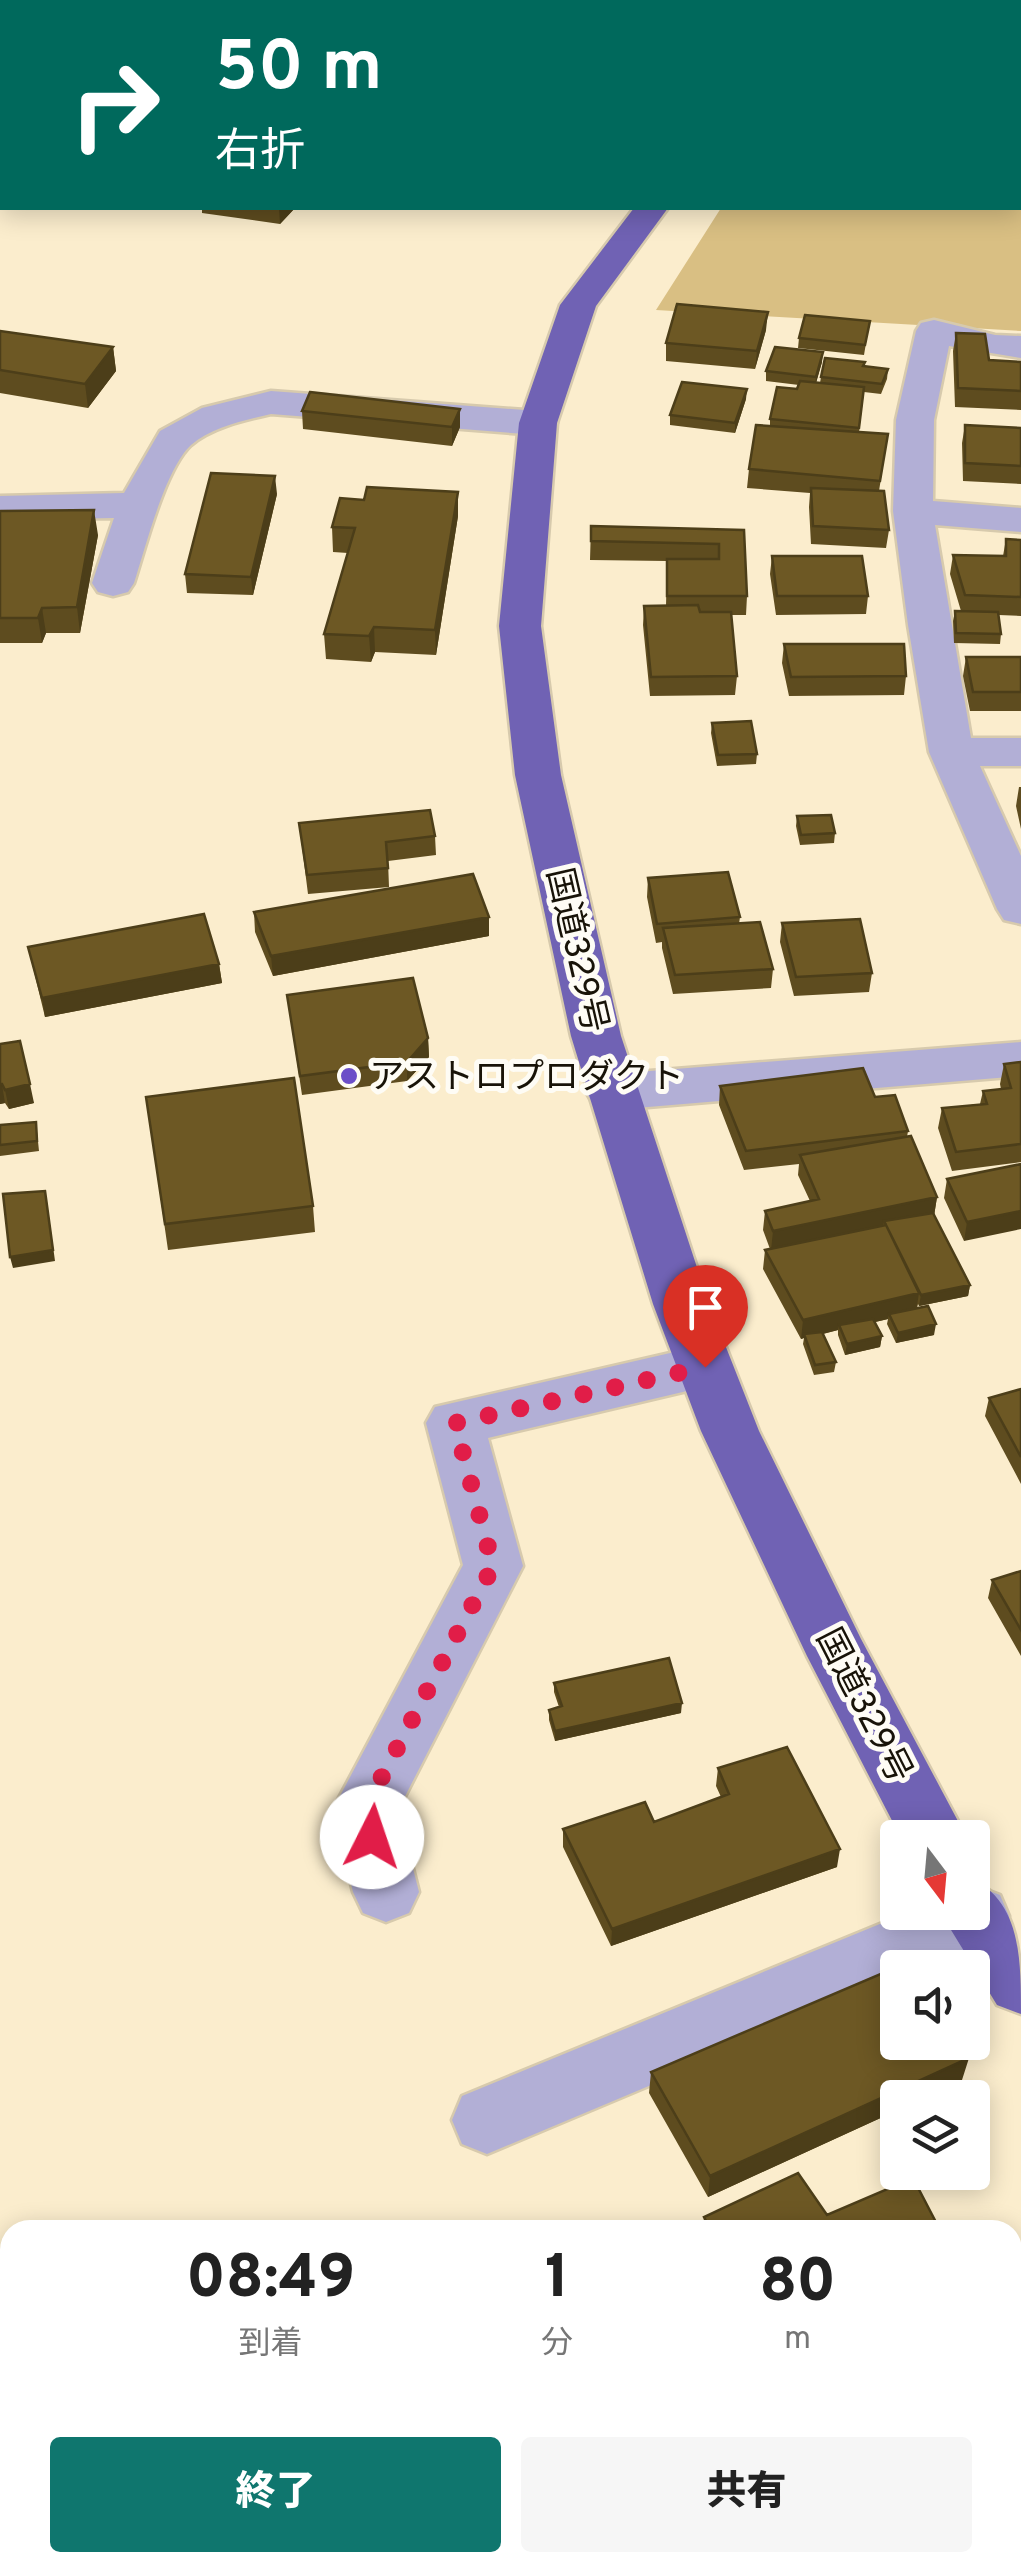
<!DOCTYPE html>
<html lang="ja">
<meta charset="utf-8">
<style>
body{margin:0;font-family:Overpass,"Noto Sans JP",sans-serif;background:#f6f6f6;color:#222;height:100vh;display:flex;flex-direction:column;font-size:38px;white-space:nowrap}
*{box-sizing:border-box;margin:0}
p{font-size:32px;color:#767676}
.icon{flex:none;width:55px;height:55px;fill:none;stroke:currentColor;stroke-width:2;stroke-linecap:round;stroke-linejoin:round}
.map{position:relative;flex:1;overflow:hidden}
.details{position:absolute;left:0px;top:2220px;width:1022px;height:352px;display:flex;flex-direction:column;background:#fff;border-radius:30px 30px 0 0;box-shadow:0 5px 25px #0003}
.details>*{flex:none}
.top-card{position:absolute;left:0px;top:0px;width:1022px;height:210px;box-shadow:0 5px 25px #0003;background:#00695c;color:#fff;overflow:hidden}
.needle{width:65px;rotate:164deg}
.buttons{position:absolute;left:880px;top:1820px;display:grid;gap:20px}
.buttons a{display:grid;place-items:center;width:110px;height:110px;border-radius:10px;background:#fff;box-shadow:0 5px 25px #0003;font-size:50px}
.pin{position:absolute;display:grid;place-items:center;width:85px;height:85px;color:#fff;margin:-102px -42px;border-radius:50% 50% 50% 0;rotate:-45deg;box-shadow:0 0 10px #0007}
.pin .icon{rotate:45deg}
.me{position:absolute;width:110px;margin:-55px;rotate:4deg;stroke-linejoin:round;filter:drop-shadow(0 0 8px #0008)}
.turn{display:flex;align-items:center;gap:35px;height:210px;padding:0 50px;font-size:45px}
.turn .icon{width:130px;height:130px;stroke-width:2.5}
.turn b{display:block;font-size:70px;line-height:85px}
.eta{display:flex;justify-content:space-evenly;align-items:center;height:170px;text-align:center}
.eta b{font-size:60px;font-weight:800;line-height:70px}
.cta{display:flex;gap:20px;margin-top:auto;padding:20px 50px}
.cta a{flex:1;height:115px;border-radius:10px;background:#0f766e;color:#fff;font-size:40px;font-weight:800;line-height:115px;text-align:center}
.cta a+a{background:#f6f6f6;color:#222}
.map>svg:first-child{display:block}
.green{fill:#d9bf83}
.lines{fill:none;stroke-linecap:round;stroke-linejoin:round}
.street-casing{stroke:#d7caad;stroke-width:5}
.secondary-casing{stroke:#d7caad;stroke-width:5}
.highway-casing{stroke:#d7caad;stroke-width:5}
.street{fill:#b2afd6;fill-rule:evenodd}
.secondary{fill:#968fc9;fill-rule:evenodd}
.highway{fill:#7062b4;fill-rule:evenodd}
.wall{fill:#5e4c1f}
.shaded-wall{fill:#4c3e19}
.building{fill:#6d5824;stroke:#4c3e19;stroke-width:2.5}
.route{stroke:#e11d48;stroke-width:18;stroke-dasharray:0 32.4}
.poi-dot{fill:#6b4ec8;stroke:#fefcf5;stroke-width:4}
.labels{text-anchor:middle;stroke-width:10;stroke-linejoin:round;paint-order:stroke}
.street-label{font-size:35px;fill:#181308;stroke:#fefcf5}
.poi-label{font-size:35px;fill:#181308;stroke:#fefcf5;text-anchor:start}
</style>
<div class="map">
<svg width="1021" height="2572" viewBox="0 0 1021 2572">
<rect width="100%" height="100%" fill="#fbedcd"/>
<!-- green -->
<path class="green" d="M1021,156v175l-365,-21 65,-102h299z"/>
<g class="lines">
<!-- street casing -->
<g class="street-casing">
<path id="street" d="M934,320l61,15 26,1v22l-72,-12 -15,74 -1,81 88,7v24l-86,-7 36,213h50v28h-41l41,90v68l-17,-4 -7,-11 -68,-157 -21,-127 -15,-114 3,-91 20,-89 5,-8z
M271,391l267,20 14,4 5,8 -5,8 -14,4 -267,-21c-26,6 -59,13 -80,31 -26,24 -46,104 -57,138l-6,9 -15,4 -15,-4 -6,-9 22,-65 -114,2v-24l124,-3 36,-62 42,-23z
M1021,1042v34l-409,34 -18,-5 -8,-13 8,-13 18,-5z
M705,1345l20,7 8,15 -8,15 -237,56 35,128 -125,244 21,82 -10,21 -23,9 -23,-9 -10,-21 -20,-83 130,-244 -37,-142 9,-16z
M976,1886l24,9 9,21 -9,21 -71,31h-31v13l-411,173 -25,-10 -10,-24 10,-24 447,-184h63z"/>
</g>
<!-- secondary casing -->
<g class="secondary-casing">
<path id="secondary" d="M343,0h30v2h-30z"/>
</g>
<!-- highway casing -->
<g class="highway-casing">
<path id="highway" d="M634,208h34l-72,98 -39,117 -16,203 20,149 60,261 88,268 50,127 102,208 106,199h-66l-94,-182 -106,-225 -48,-127 -82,-268 -56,-261 -16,-149 20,-203 41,-118z
M972,1879c49,23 49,81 49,135l-24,-9 -57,-93h32z"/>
</g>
<!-- street -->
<use href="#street" class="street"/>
<!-- secondary -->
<use href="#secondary" class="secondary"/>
<!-- highway -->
<use href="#highway" class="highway"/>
</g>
<!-- wall -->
<path class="wall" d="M228,0h26l-3,2z
M202,208h93l-15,16 -78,-11z
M766,330l-11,39 -89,-8v-18z
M0,331l113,16 3,24 -28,37 -88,-15z
M868,331l-4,24 -66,-7 1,-10z
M956,333l33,27 32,2v48l-66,-3 -2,-56z
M822,362l-6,20 4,1 1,-6 43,-11 24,3 -1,10 -6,15 -17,-2 -5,40 29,2 -9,57 10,39 -3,18 -75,-4 -2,-37 1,-14 -63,-5 2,-19 21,-43v-7l27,-30 2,-4 -33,-4v-10z
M746,399l-11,34 -65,-8v-10z
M460,409v18l-8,19 -149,-17 -1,-18z
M965,425l56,3v56l-58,-3 -1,-38z
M277,494l-24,101 -66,-2 -2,-19z
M0,511l98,24 -18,98h-34l-4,10h-42z
M458,516l-22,139 -61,-3 -4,10 -45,-3 -2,-25 24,-81 -15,-1 -1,-25z
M591,526l153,4 3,66 -1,19h-15l6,61 -2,19 -85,1 -7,-71 1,-19h22l1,-45 -77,-1z
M1006,539l15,1v76l-22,-1 2,19 -1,10 -46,-1 -1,-22 2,-10h6l-11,-37 3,-19 50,1z
M772,556l96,40 -2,18 -90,1 -6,-41z
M784,644l122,32 -2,19 -115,1 -7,-33z
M966,657h55v54h-51l-7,-35z
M712,723l45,31 -1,10 -39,2 -6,-33z
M1019,787h2v42l-5,-23z
M797,816l38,17 -1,10 -34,2 -4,-19z
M299,823l136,13 1,19 -48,6 1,26 -81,7z
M648,878l92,39 -1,7 34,45 -2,19 -98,6 -11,-46v-6l-6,1 -9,-46z
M254,912l235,5v19l-216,40 -18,-44z
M782,923l90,50 -3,19 -75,4 -14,-54z
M28,947l191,17 3,19 -177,34z
M287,995l141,43 1,19 -22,24 -105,14z
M0,1044l34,59 -25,6 -4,-6 -5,1z
M1021,1062v100l-69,9 -14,-43 4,-20 38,-4 3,-13 18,-2 -1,-5 4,-20z
M720,1086l155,11 33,34 -1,6 30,60 -3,19 36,69 -2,11 -49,10 -1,-2 -1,4 17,27 -38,8 -9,-19 1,-5 -13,3 7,14 -2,11 -35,8 -7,-20v-5l-15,4 13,28 -2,10 -20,3 -11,-31 1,-6 -3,1 -38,-70 2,-19 5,-1 -7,-19 2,-19 45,-10 -12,-26 1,-11 -55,6 -25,-65z
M146,1097l167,109 2,26 -147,18z
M36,1122l3,29 -39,5v-31z
M1021,1164l-57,77 -20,-43 3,-19z
M1021,1389v95l-36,-68 4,-18z
M1021,1571v85l-33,-58 4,-18z
M554,1683l127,30 -126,28 -6,-21v-10l10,-3 -5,-15z
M718,1768l119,99 -226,79 -48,-99v-18l91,-7 67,-25 -5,-11z
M651,2072l311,8 -64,18v12l-190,87 -59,-104z
M827,2215l113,15h-237l1,-13z
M913,2562h91l-18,10h-68z"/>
<!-- shaded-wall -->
<path class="shaded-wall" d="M279,208h16l-15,16z
M768,312l-2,18 -11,39 2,-18z
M113,347l3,24 -28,37 -3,-24z
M823,352l-1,10 -7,25 1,-10z
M747,389l-1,10 -11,34v-10z
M460,409v18l-8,19v-19z
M275,476l2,18 -24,101 -2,-18z
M458,492v24l-22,139 -1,-25z
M94,510l4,25 -18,98 -3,-26z
M42,608l4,25 -4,10 -4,-25z
M374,627l1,25 -4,10 -2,-26z
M489,917v19l-216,40 -2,-20z
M219,964l3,19 -177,34 -3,-19z
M428,1038l1,19 -22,24v-19z
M0,1084h2l3,19 -5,1z
M30,1084l4,19 -25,6 -4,-19z
M937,1197l-3,19 -50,5 -1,6 -112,23 2,-19z
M47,1202l8,59 -42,7 -3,-11z
M1021,1211v18l-57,12 3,-19z
M970,1285l-2,11 -49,10 2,-11z
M919,1293l-3,19 -27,2 -1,5 -47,11 -2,-5 -1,5 -32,8 -2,-4v4l-3,1 2,-19z
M936,1324l-2,11 -38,8 2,-10z
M882,1336l-2,11 -35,8 2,-11z
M682,1703l-1,10 -126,28v-10z
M840,1849l-3,18 -226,79 1,-17z
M969,2058l-7,22 -38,18h-26v12l-190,87 2,-21z
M1021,2540v13l-9,5v-13z
M980,2562h24l-18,10h-24z"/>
<!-- building -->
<path class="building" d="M935,0h63l-3,2h-64z
M1020,45h1v84h-1z
M677,304l91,8 -11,39 -91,-8z
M805,315l65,6 -5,24 -66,-7z
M0,331l113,16 -28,37 -85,-14z
M956,333l29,1 4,26 32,2v29l-63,-3z
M775,347l48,5 -7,25 -50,-6z
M825,358l40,4 -2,4 25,3 -6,15 -61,-7z
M800,381l64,6 -5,41 -89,-9 7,-32 20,2z
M682,382l65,7 -12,34 -65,-8z
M310,392l150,17 -8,18 -150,-16z
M756,425l132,9 -8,47 -131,-12z
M965,425l56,3v38l-56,-3z
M211,473l64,3 -24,101 -66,-3z
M367,487l91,5 -23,138 -61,-3 -5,9 -45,-2 31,-106 -23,-1 8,-29 24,2z
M811,488l73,3 5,39 -76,-4z
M94,510l-17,97 -35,1 -4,10h-38v-107z
M591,526l153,4 3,66h-80v-37h52v-15l-128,-3z
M1006,539l15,1v57l-56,-2 -12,-40 53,1z
M772,556h90l6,40h-91z
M698,605l2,7h31l6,64 -86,1 -7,-71z
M955,611l43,1 3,22 -45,-1z
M784,644h120l2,32 -115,1z
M966,657h55v35h-48z
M751,721l6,33 -39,1 -6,-32z
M430,810l5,26 -49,6 2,26 -81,7 -8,-52z
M831,815l4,18 -34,2 -4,-19z
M728,872l12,45 -83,7 -9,-46z
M473,874l16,43 -218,39 -17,-44z
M204,914l15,50 -177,34 -14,-51z
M860,919l12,54 -76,4 -14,-54z
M760,922l13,47 -98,6 -12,-47z
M413,978l15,60 -21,24 -107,14 -13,-81z
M20,1041l10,43 -25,6 -3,-6h-2v-40z
M1021,1062v82l-65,8 -14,-44 45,-4 -4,-13 28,-3 -7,-24z
M863,1068l12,29 20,-2 13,36 -162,20 -26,-65z
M294,1078l19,128 -148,18 -19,-127z
M36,1122l1,19 -37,4v-20z
M911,1136l26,61 -164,34 -8,-20 54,-12 -19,-44z
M1021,1164v47l-54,11 -20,-43z
M45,1191l8,59 -43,7 -7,-63z
M933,1213l37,72 -49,10 -37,-74z
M886,1225l33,68 -116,27 -38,-70z
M928,1306l8,18 -38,9 -9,-19z
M873,1319l9,17 -35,8 -8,-19z
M822,1332l14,30 -21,3 -11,-31z
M1021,1389v68l-32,-59z
M1021,1571v59l-29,-50z
M669,1658l13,45 -127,28 -6,-21 13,-4 -8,-23z
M787,1747l53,102 -228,80 -49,-100 82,-27 9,20 75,-28 -11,-26z
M904,1964l3,4h-9v74h60l11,16 -259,118 -59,-104z
M798,2173l29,42 86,-37 27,52h-229l-7,-13z
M1021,2368v172l-9,5v-172z
M929,2562h51l-18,10h-27z"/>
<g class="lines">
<!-- route -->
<path class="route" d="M372,1837l-7,-28 128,-243 -38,-143 250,-56"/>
</g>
<!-- markers -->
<circle class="poi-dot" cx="349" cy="1076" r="10"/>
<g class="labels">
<!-- street labels -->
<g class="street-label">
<text transform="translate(578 950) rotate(77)" y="12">国道329号</text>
<text transform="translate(865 1705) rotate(63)" y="12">国道329号</text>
</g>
<!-- poi labels -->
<g class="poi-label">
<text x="369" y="1088">アストロプロダクト</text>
</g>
</g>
</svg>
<div class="buttons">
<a><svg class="needle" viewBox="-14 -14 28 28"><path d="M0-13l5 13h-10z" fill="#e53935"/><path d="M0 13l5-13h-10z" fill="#767676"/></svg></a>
<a><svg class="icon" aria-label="sound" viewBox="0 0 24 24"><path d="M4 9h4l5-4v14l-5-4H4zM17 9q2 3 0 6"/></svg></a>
<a><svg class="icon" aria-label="layers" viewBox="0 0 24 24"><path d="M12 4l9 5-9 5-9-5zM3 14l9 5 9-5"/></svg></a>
</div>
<div class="pin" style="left:705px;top:1367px;background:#d93025"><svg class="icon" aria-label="arrive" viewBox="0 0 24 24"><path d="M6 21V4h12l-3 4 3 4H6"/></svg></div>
<svg class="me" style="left:372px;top:1837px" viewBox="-20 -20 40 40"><circle r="19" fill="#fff"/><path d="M0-13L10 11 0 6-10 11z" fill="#e11d48"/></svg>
<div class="top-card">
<div class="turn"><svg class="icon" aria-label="right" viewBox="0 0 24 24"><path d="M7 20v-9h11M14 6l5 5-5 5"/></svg><div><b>50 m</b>右折</div></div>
</div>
<section class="details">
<div class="eta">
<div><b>08:49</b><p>到着</p></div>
<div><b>1</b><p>分</p></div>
<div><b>80</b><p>m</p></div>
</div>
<div class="cta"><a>終了</a><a>共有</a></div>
</section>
</div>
